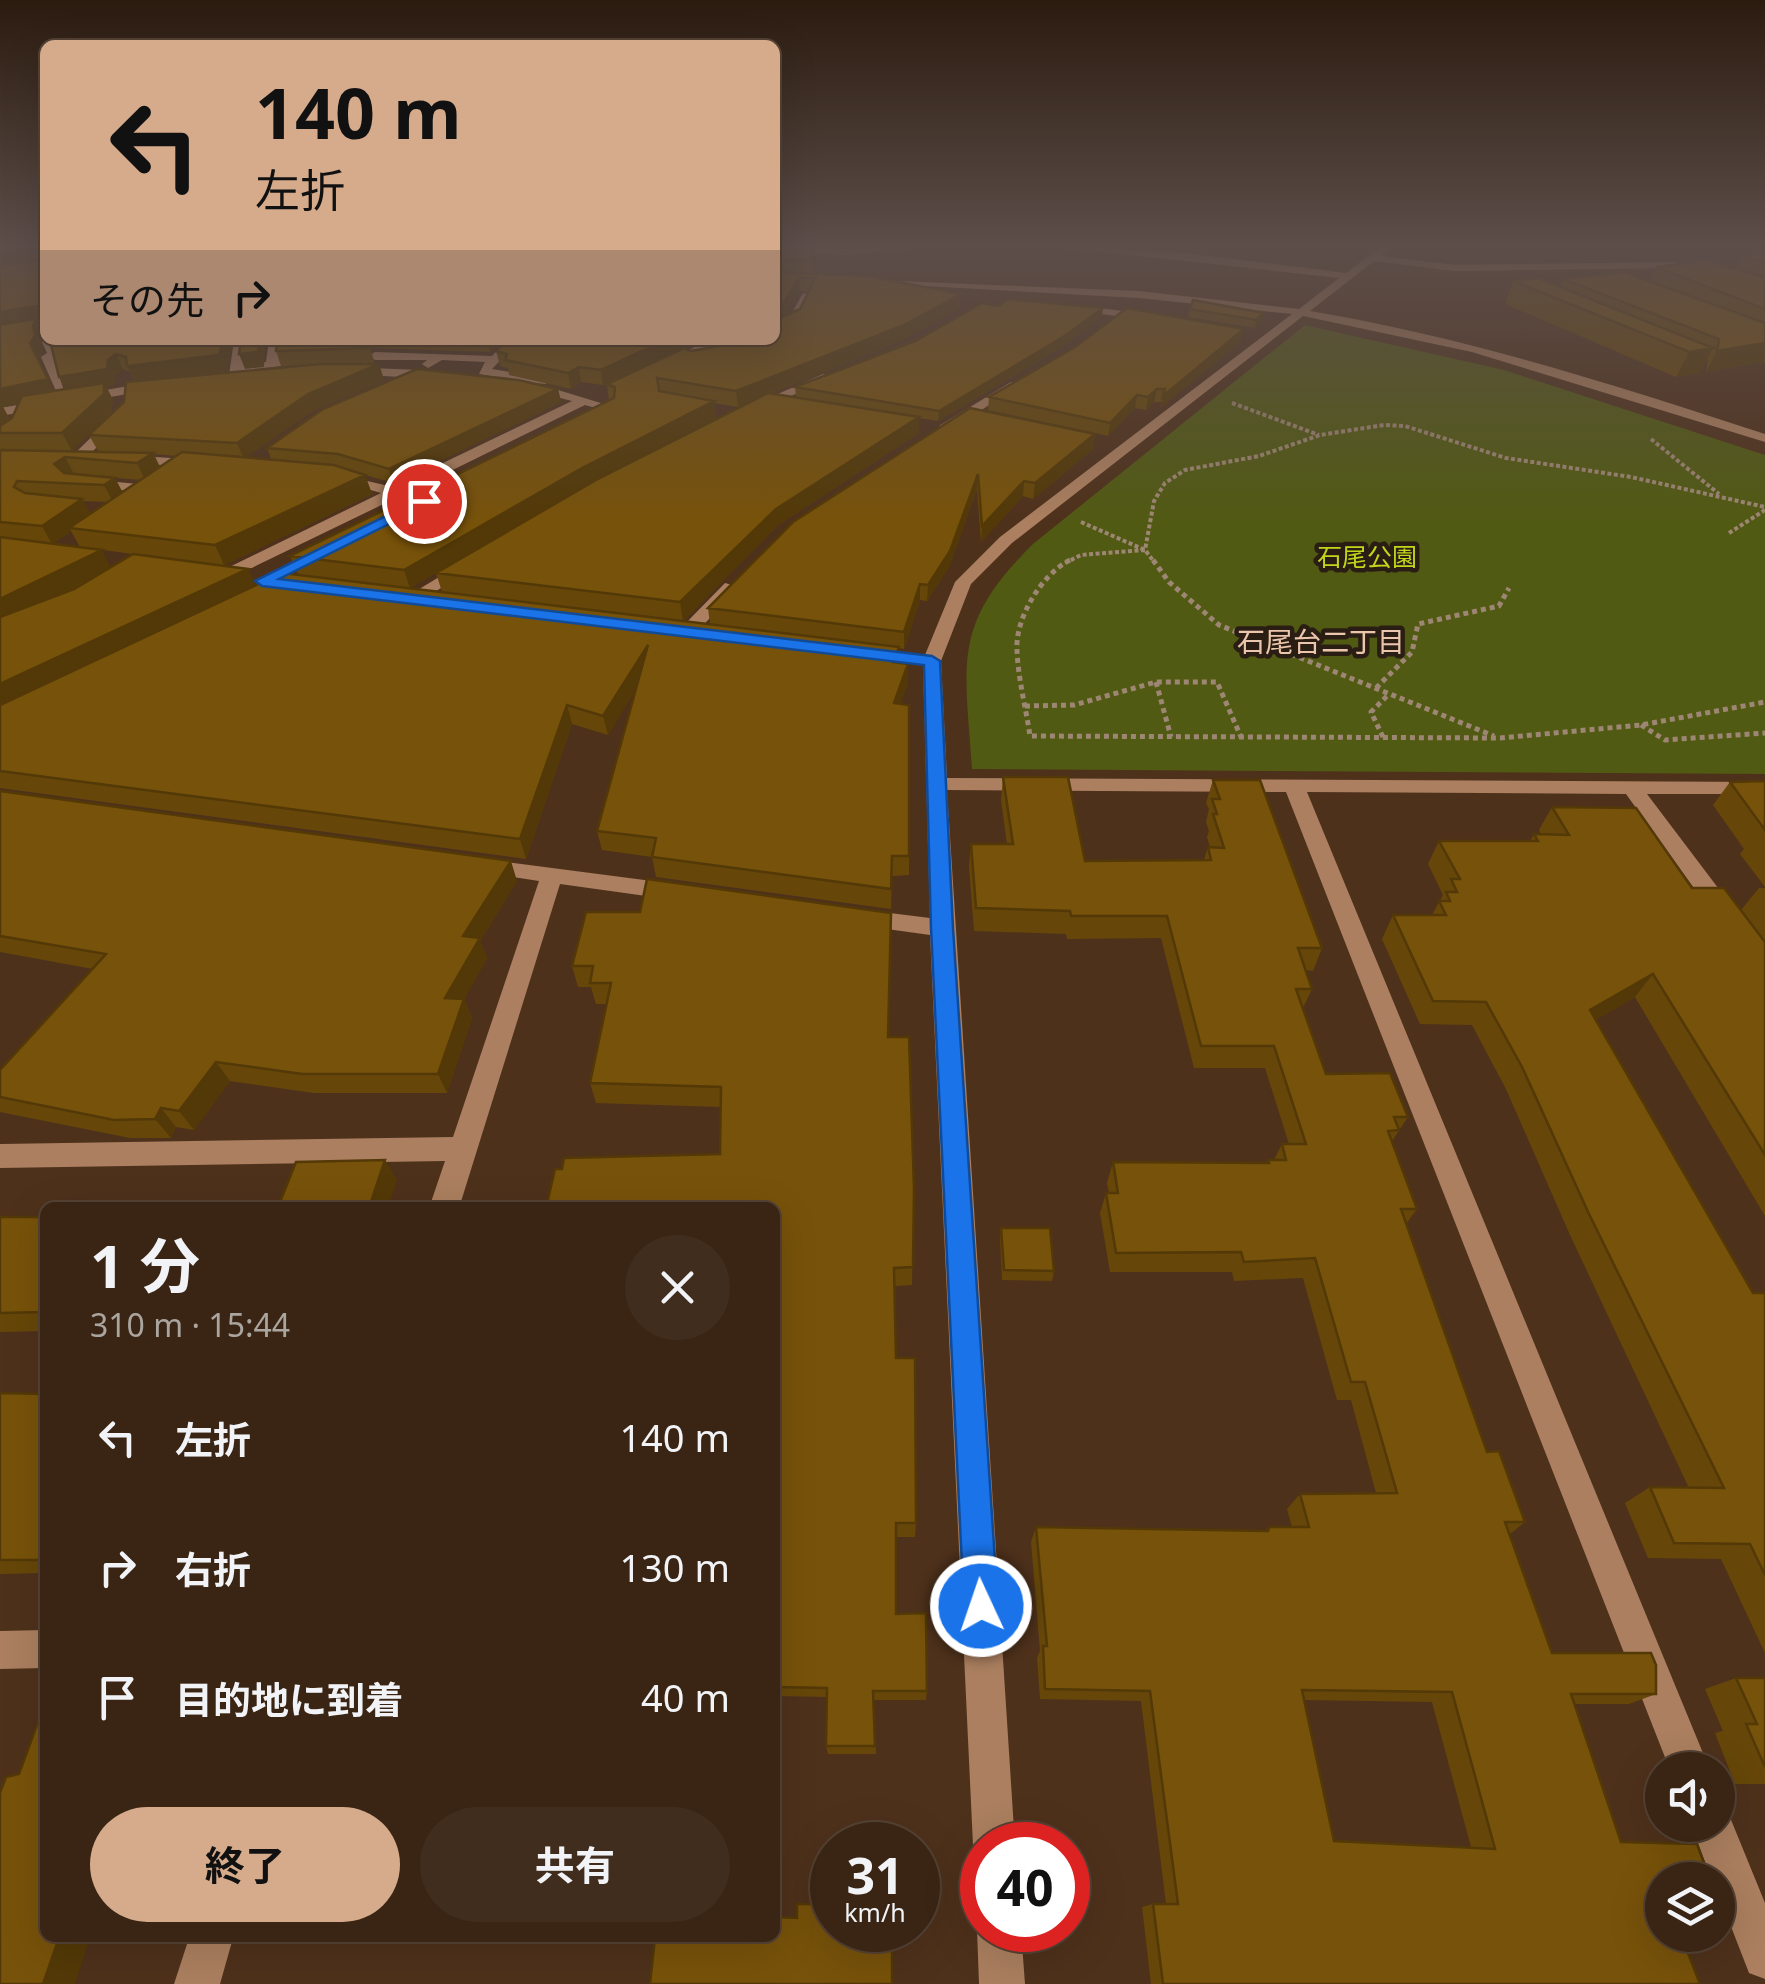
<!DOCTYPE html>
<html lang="ja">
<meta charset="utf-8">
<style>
body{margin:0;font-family:"Noto Sans","Noto Sans JP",sans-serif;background:#412d1d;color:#f1f3f6;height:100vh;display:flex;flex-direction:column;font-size:38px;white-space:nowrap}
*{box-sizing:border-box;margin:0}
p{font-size:32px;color:#aba5a0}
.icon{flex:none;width:55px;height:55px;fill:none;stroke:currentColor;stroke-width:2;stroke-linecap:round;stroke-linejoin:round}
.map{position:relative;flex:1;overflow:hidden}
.side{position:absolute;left:40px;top:1202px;width:740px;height:740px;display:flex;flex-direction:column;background:#3a2514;border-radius:15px;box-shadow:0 10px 40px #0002,0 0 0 2px #544234}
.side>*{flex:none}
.banner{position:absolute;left:40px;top:40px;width:740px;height:305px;border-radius:15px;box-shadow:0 10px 40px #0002,0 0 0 2px #544234;background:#d6ab8b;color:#111;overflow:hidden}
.controls{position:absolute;left:1645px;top:1752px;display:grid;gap:20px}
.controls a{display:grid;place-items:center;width:90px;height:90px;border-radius:50%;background:#3a2514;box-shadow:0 10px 40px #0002,0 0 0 2px #544234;font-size:50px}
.speed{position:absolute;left:810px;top:1822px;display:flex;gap:20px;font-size:50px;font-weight:700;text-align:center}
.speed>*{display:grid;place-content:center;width:130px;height:130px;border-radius:50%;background:#3a2514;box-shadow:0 10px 40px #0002,0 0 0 2px #544234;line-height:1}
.speed small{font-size:25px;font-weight:400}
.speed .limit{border:15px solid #d22;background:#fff;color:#111}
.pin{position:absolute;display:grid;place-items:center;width:85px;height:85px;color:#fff;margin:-42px;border:5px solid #fff;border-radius:50%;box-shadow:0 2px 10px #0007}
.me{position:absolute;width:110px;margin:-55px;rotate:357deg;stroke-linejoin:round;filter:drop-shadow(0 0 8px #0008)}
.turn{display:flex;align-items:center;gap:35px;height:210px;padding:0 50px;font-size:45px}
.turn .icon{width:130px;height:130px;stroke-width:2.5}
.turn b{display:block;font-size:70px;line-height:85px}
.then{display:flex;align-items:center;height:95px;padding:0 50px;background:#0003;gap:20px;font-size:38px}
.round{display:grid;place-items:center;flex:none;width:105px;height:105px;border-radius:52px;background:#412d1d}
.head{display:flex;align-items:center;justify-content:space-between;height:170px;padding:0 50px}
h1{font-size:60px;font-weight:700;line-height:75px}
.action{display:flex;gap:20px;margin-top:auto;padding:20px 50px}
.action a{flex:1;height:115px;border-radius:60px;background:#d6ab8b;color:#111;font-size:40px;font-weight:700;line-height:115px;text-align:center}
.action a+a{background:#412d1d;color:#f1f3f6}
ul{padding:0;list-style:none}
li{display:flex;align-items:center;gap:30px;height:130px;padding:0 50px}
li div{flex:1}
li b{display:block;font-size:38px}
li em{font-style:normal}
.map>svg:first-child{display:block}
.green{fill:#515a13}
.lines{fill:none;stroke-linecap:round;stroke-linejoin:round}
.path-far1{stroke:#9e8674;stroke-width:4;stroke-dasharray:4 2.5;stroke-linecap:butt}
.path{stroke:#9e8674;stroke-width:5;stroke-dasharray:5 4;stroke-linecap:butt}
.minor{fill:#ab7f5f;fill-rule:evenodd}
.wall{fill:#664709;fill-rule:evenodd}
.shaded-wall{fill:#533907}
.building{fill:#77520a;stroke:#533907;stroke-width:2.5;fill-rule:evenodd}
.route{fill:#1a73e8;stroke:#114b97;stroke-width:2.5}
.labels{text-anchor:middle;stroke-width:9;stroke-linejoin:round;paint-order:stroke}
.far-park-label{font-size:25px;fill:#c2d61b;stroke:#2a1d13}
.far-neighbourhood-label{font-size:28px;fill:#ebc6ac;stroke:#2a1d13}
</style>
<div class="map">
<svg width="1765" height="1984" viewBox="0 0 1765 1984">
<rect width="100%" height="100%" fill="#4e311b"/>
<!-- green -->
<path class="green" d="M1305,325l199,45 261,85v319l-793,-5c-7,-107 -21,-144 61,-225z"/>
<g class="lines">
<!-- path-far1 -->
<path class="path-far1" d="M1232,403l87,32
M1651,439l68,55
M1081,522l64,28 10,13
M1729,533l36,-23
M1065,563l16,-8 64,-5 9,-49 11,-18 20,-13 74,-14 61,-21 64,-10 21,1 101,32 125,19 134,30"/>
<!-- path -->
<path class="path" d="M1070,560c-28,14 -55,58 -53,90 1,29 9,58 13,86l470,2 141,-13 124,-23
M1153,560l16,22 50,43 275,111
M1156,682l15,55
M1376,688l36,-36 6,-28 81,-18 10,-18
M1025,706l49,-1 82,-23h61l24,55
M1641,725l24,15 100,-7
M1383,737l-12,-25 18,-18"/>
<!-- minor -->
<path class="minor" d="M909,244h39l-98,11 -75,-2v-6l75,2z
M1031,244l154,9 161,20 38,-29h11l-14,12 74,9 219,-3 24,4 67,23v7l-91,-28 -219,3 -81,-10 -64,50c156,26 305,74 455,123v8l-293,-90 -169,-36 -291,227 -41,41 -30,77 6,117 818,4v12h-118l118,156v27l-9,-3 -130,-180 -319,-2 403,978h-40l-384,-978 -339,-2 68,1055h-33v16l-3,-1 -6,-15 -43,-910 -72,-10 -12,-8 12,-8 72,9 -7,-253 -55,-7 -9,-5 9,-5 57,7 30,-73 45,-45 292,-223 -153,-16 -269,-15 5,-3 264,11 160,18 40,-31z
M803,293l9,2 -15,27 -22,10v-7l14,-7z
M1069,304l84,11 6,3 -6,3 -88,-12z
M45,339l7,1 8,14 -6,5 10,32h-8l-15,-34 6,-4 -5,-11z
M234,340h12l-3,24 23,-2 3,-22h12l-2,21 36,-4 6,4 -79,10 -7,8 -6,-4z
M507,340h13l-28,29 54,9v6l-11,-1 82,25 -7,4 -25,-7 -177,87 21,6v6l-33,-6 -167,81h-12v-6l164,-80 -48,-14v-6l60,14 179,-86 -50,-13 2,-6 -45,-8 6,-12 -43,-2 -14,8 -6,-4 5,-4h-52l-6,-4 6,-4 117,4z
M705,342l4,6 -41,20 -10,-3z
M347,367l95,4 6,4 -6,4 -99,-5z
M823,374l10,3 -75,34 -12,-3z
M158,381l4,1v6l-162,28v-8z
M1011,382l10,3 -70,44 -12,-3z
M113,416l12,3 -43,43h-10v-6z
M124,455l79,5 7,4 -7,4 -84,-6 -2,-3z
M85,479l64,6 7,4 -7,4 -69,-7 -2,-3z
M318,548l14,3 -63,34 -14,-4z
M469,559l8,5 -2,3 -55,34 -14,-4z
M725,583l14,4 -45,48h-12v-8z
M482,859l193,25 11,8 -11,8 -115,-16 -101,324h-30l16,-47 -445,7v-24l453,-7 86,-256 -65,-10 -3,-5z
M45,1630v38l-45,1v-38z
M1718,1806l9,4 38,93v76l-16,-6 -31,-80v-13h-6l-21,-55h27z
M982,1916v14h39l4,54h-46l-2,-54z
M189,1938h44l-13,46h-46z"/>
</g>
<!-- wall -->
<path class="wall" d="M0,244h45v92l-5,5 3,10 -5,8 16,32 11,-2 -11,-49h179l-7,31 -65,8 146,-14 -26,1 -5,-15 1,-11h225l-12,12 -115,-4 -4,3 4,13h4l5,16 -70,30 -68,47 25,2 -4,-11 291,-59 3,13 -167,81 -29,-8 7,19 -148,71 24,4 7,16 43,-11 -8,-18 319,-156 -2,-16 84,-33 23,-4 -2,-5 -13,-1 -96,44 -22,-3 -10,7 -62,-14 -1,-7 -8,-2 -4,-15 11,-11h229l-17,6 56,-6v-96h39l-2,30 149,20 -1,14 -57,32 -131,53 24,4 -1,-10 203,-81 104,11 -40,30 -124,74 -19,-3v15l-142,93 -94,95 27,3 -2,-16 85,-86 302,-88 -2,15 -60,50 -10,-3 -42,46 -4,-53 -28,78 -22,34 -7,-1 -16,49 -5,-1 -1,15 10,20 -8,21 9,1v170l-17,1 -1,33 -235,-32 -4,-20 -50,-7 -5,-19 39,-143 -28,47 -36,-11 -46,135 -526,-71zM800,291l8,1 -8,17 -14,6zM123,369l7,3 4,9 -10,21 -35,33 9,16h-26l41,-51 -7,-14 8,-1 1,-9zM750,402l-314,171 6,19 -32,-4 175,-103 131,-67 -2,-15 24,4zM19,403l-7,15 -5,3 2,-3 -6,-11zM154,454l23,2 -17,11zM115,478l14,1 12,1 -19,12zM83,501l25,1 -18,12zM71,531l9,16 53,7 -22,13 -59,-23zM94,577l-20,12 -16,6z
M1736,244h29v118l-59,10 2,-12 -1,-1 -7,14 -24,4 -171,-73 8,-23 47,5 3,-7 87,2 6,-14 80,2 7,-13 15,-2z
M1190,309l74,4 -2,8 -7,7 -67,-11z
M1244,329l-3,12 -81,67 2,-6h-8l-8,8 -11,-2 -27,28 -120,-26 1,-13z
M1003,777l82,84 119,-1 4,-13h2l-3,-10 2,-6 -3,-9 3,-13 -3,-6 7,-23 109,168 -9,23 -7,-1 6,19 -9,19 23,66 82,43 -16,24 25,68 -11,15 81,228 38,70 -15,12 42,119 104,41 -27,10h-55l47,138 41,38v55l38,49h-549l-9,-77 11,-3h13l-25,-203 -101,-2 -3,-41 3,-7 -9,-109 5,-15 230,3 3,-3h23l-5,-18 13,-15 76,-1 -25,-93h-14l-34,-122 -69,3 -2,-9h-122l-10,-59 6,-20h3l-2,-10 6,-21 154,1 1,-3h6l8,-16h7l-24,-76h-71l-33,-130 -94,1 -1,-5 -92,-3 -5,-65 2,-22h36l-6,-44zM1304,1700l128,2 39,145 -137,-6z
M1765,781v106l-25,-33 4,-5 -31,-44 17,-23z
M0,791l517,90 -37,60 7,17 -23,41 8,19 -25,75h-133l-84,-12 -36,49 -18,-3 -5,11h-41l-130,-26v-42l93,-101 -93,-17z
M1552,807l140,81 49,22 18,-22h6v328l-130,-219 -40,23 158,273h12v360l-44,-94 -73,-1 -23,-55 25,-16 39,1 -119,-253 -64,-146 -34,-64 -52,-1 -38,-85 11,-24h39l11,-20 -15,-31 11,-23h91l4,-7h7l-2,-4z
M586,912l302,125 26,151 -2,97 -17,1 1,72 20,165 -1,14h-19v77l31,77 -1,9h-52l2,54h-48l-2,-8 1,-49 -52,-1v-488l-55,-54 1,-47 -125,-4 -6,-20 17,-79h-11l-5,-17h-13l-6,-21z
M0,1217h45v114l-45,1z
M1001,1228l53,43 -2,10 -50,-1 -2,-42z
M0,1393l45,1v179l-45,1z
M1736,1678h29v106h-30l-20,-51 8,-2 -18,-42z"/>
<!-- shaded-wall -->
<path class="shaded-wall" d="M38,247l6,13 -44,8v-15z
M799,277l1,14 -14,24 -11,8v-16z
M961,294l-1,14 -57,32 -165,67 -2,-16z
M37,306l7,14 -7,2 7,14 -4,5 3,10 -5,8 18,36 -53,12 6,11 -9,13v-119z
M1103,308l-1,9 -40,30 -124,74 1,-10z
M1264,313l-2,8 -7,7 1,-8z
M1244,329l-3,12 -81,67 3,-12z
M223,340h10l-7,31 -91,11 -8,-16z
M259,340h6l-1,27 -19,2 -6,-15z
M361,340h12l2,8 -4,3z
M488,340h14l-12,12z
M666,340l33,1 -96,44 -2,-15z
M713,340h23l-22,8z
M1765,343v15l-2,4 -57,10 11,-21z
M1713,348l-13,25 -24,4 13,-25z
M116,354l7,15 -8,7 -1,9 -8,1 7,14 -1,12 -40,39 -10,-18 5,-40 -8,-16 49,-17z
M379,364l5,16 -70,30 -70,49 -7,-16 71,-49z
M579,367l2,15 -10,7 -3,-16z
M558,389l3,13 -167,81 -5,-14z
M1157,389l-3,13 -8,8 2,-13z
M1137,395l-2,13 -27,28 2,-13z
M714,401l2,17 -131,67 -175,103 -6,-18 178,-102z
M919,417v16l-142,93 -94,95 -3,-19 96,-93z
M1095,434l-2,15 -60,50 2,-16z
M153,453l8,17 -16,10 -8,-17z
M65,457l9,17 -11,7 -9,-17z
M978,474l-1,15 -28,78 -22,34 1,-16z
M365,475l7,19 -148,71 -9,-20z
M115,478l9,17 -11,7 -9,-17z
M1024,481l-1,15 -42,46 1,-16z
M82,499l10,18 -23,11 2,3 -19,13 -10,-18z
M102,550l9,18 -111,56v-25z
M248,569l8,18 -256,123v-26z
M920,584v16l-16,49v-17z
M648,645l4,19 -44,71 -5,-19z
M908,664v19l-14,39v-19z
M567,705l5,19 -46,135 -6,-20z
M511,861l6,20 -37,60 7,17 -23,41 8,19 -25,75 -9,-19 7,-76 18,-62z
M1653,974l-18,23 -62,36 17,-23z
M216,1062l14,19 -36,49 -15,-19z
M161,1108l15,19 -5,11 -16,-19z
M385,1160l12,20 -9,28h-19z
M59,1938h31l-15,46h-32z"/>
<!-- building -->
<path class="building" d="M0,244h45v79l-9,-2 -3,5 2,10 -5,7 18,36 -48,10v-64l40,-7 1,-9 -4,-3 -37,6v-46l39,-6 3,-9 -4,-4 -38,6z
M775,244h39l-2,17 -37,-1z
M1765,253v10l-22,-7z
M1706,261l59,16v32l-109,-42z
M775,272l92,4 94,18 -57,31 -168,66 -79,-13 2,13 55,10 -132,67 -178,102 -114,-14 324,-158 1,-11 -8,-3 77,-36 7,3 50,-9 3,-2h31v-20l25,-11 15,-30 -16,-2 -14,24 -10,6z
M1624,272l141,51v20l-48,8 2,-12 -156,-60z
M1538,278l175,70 -24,4 -176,-71z
M1008,299l95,9 -40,29 -124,74 -144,-24 120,-46 67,-38 16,3z
M1193,300l71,13 -8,7 -66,-11z
M1127,308l117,21 -81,67 2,-7h-8l-9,8 -11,-2 -27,28 -121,-26 86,-50z
M54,340h169l-4,15 -92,11 -1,-9 -10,-3 -8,6 -1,9 -48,8 -8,-32z
M241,340h18l-1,12 -19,2z
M277,340h84l9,8 -94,3z
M507,340h159l-65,30 -22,-3 -11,6 -63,-13 2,-6 -11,-3z
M320,364h59l-71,30 -71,49 -148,-8 35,-33 2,-20z
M417,369l101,11 40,9 -169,80 -51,-15 -71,-6 56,-39z
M104,383v11l-42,39h-62v-7l12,-8 10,-22z
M768,393l151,24 -143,92 -96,93 -244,-29 160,-93z
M970,408l125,26 -60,49 -11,-2 -42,45 -4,-52 -28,77 -22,34 -8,-1 -16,48 -196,-24 85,-86z
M0,450l153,3 -16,10 -72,-6 -11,7 10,9 51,5 -11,7 -87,-4 -3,6 11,6 57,6 -40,27 -42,-4z
M182,452l152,13 31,10 -150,70 -146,-17z
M0,537l102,13 -102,49z
M133,554l115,15 -248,115v-67l74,-28z
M282,573l617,74 -6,15 15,2 -14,39 15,2v151h-17l-1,33 -239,-32 4,-19 -59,-7 51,-186 -45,71 -36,-11 -47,134 -520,-68v-66z
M1003,777h65l17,84 126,-1 -3,-13 16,1 -11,-34h4l-5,-15h8l-7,-19h47l62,168h-24l14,41h-16l30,85 64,-1 18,44h-14l5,13 -11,1 29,78h-16l86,243 12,-1 26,71h-20l47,131h99l5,12v29h-85l50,148 76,2 13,36h-48v55h19l19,49h-537l-10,-80h25l-28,-213 -105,-2 -2,-43h4l-11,-119 232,4 1,-4h40l-9,-33 97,-1 -32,-111h-14l-36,-124 -71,4 -3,-10 -125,1 -10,-60h12l-5,-31 156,1 -1,-3h18l-4,-16h24l-32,-98h-73l-34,-130h-96l-1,-5 -94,-3 -5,-64h42zM1302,1690l150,2 43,157 -161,-8z
M1765,781v49l-35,-48z
M0,791l511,70 -48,75 17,2 -35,60 19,1 -26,75h-136l-86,-12 -37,49 -18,-3 -6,11 -41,1 -114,-23v-27l106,-116 -106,-18z
M1552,807l84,1 56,80h32l41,54v213l-112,-181 -63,36 163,283h12v282l-15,-31 -76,-1 -24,-56 74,1 -135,-274 -67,-147 -36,-65 -53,-1 -40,-86h53l-7,-14h11l-4,-9h11l-6,-13h9l-21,-38h99l-4,-7 35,1z
M647,879l244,34 -3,124h21l5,151 -1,79 -19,1 2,90h19l1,165h-20v91l30,-1 1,78h-54l2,55h-49l1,-58 -52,-1v-479h-229l9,-39h7l2,-11 156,-4 1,-67 -131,-4 21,-100h-21l3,-17h-21l14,-54h54z
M385,1160l-16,48h-291l202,-6 16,-40z
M0,1217h45v95l-45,1z
M1001,1228h49l4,43 -50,-1z
M0,1393l45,1v166h-45z
M1736,1678h29v89l-19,-43h11z
M43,1708h2v230h14l-16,46h-43v-191l6,-16 13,-3z
M797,1904h35v26h60v54h-242l5,-46h120v-21l22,1z"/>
<!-- sky -->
<linearGradient id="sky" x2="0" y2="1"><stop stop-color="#2b1b0f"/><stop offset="0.47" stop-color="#5d4e4a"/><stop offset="1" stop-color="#5d4e4a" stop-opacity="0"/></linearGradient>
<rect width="1765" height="522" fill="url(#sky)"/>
<!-- route -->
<path class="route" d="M424,497l7,4 -2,3 -150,75 653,77 8,5 13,267 45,678 -5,12 -12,5 -12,-5 -5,-12 -33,-678 -7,-263 -662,-79 -7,-5z"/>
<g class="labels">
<!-- far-park labels -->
<g class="far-park-label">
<text x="1367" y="566">石尾公園</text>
</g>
<!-- far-neighbourhood labels -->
<g class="far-neighbourhood-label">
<text x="1321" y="652">石尾台二丁目</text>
</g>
</g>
</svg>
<div class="controls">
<a><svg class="icon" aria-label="sound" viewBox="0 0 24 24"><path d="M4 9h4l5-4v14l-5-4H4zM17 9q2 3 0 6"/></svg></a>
<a><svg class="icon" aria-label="layers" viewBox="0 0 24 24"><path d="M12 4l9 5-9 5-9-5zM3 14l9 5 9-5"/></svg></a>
</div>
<div class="speed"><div>31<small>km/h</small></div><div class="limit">40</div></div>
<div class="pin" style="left:424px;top:501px;background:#d93025"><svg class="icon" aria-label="arrive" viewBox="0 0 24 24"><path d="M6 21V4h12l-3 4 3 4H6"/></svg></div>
<svg class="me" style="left:981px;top:1606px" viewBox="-20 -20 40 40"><circle r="17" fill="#1a73e8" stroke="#fff" stroke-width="3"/><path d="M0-11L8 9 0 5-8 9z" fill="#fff"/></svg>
<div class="banner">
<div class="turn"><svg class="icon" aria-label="left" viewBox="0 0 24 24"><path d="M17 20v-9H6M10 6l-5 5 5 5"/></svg><div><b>140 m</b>左折</div></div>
<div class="then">その先<svg class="icon" aria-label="right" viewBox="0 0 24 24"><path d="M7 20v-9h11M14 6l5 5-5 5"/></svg></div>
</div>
<section class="side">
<div class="head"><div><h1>1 分</h1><p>310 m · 15:44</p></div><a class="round"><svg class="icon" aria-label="close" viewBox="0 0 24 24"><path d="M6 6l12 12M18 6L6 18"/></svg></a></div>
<ul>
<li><svg class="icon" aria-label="left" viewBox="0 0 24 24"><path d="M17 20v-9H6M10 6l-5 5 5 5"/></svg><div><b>左折</b></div><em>140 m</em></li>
<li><svg class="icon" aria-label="right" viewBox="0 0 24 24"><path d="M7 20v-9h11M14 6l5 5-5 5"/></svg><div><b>右折</b></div><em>130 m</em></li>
<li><svg class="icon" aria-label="arrive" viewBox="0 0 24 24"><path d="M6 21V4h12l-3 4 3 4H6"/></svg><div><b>目的地に到着</b></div><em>40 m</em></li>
</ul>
<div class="action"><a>終了</a><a>共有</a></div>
</section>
</div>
